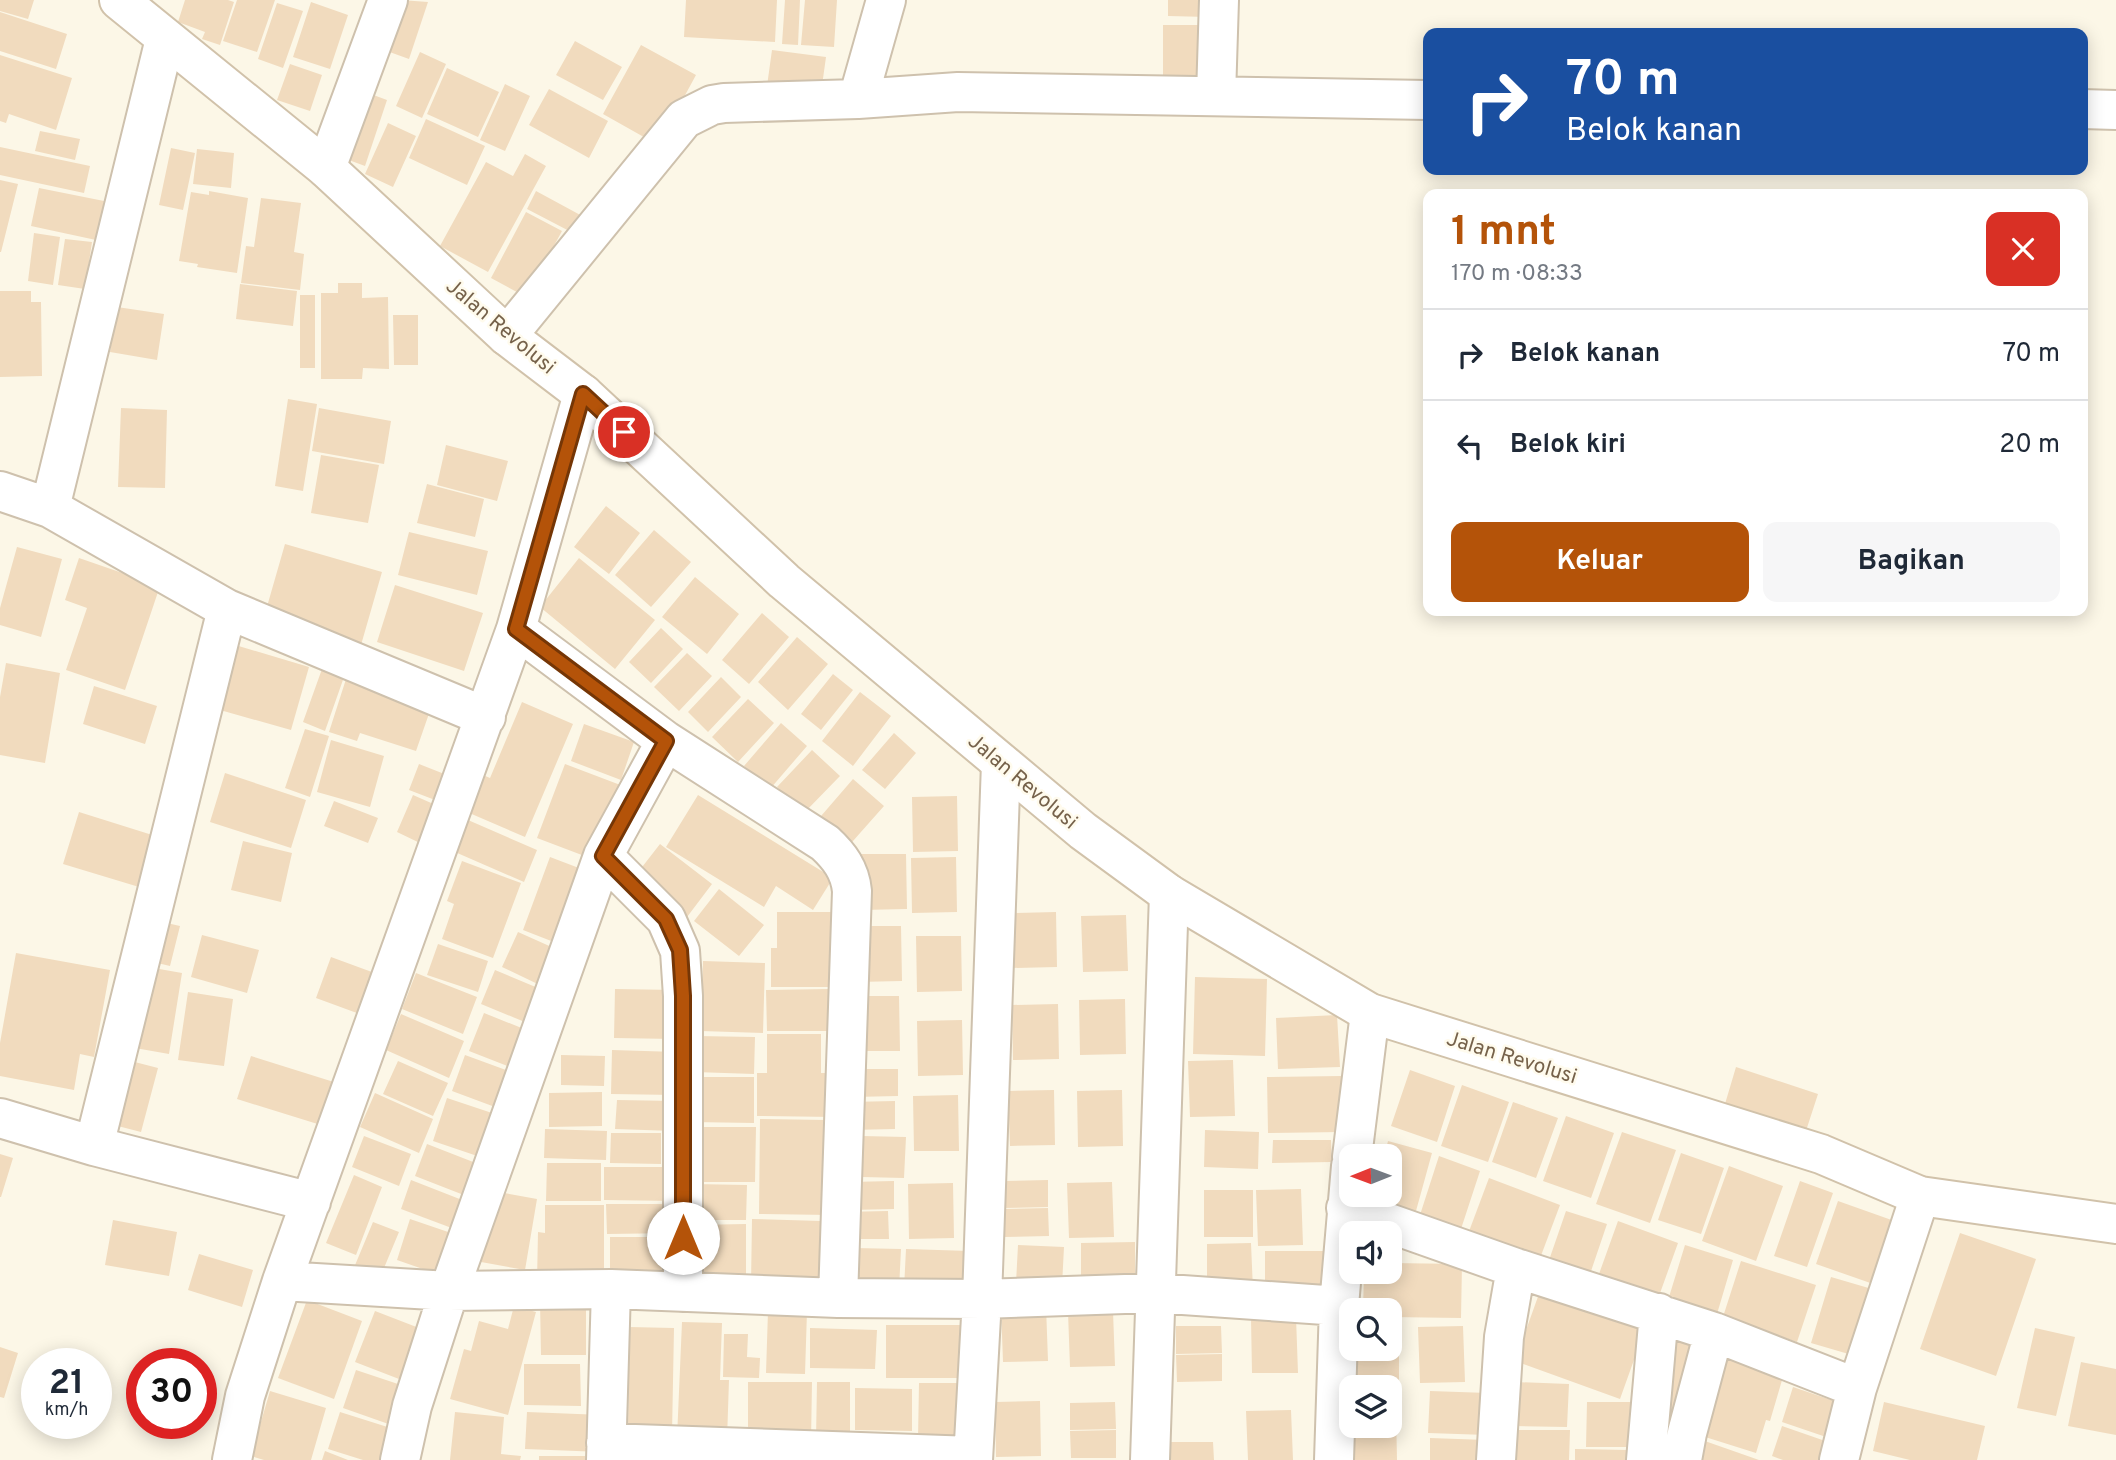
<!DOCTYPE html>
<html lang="id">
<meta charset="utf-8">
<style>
body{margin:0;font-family:Overpass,sans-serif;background:#f6f6f7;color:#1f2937;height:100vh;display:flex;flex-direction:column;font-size:26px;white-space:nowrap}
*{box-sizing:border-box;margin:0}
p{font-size:23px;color:#747a83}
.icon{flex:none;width:38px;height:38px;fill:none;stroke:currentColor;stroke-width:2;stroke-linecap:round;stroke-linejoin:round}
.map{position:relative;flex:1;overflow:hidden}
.panel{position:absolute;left:1423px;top:189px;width:665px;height:427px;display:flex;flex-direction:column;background:#fff;border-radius:14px;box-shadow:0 4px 18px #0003}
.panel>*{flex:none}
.guide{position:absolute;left:1423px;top:28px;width:665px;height:147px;border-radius:14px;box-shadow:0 4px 18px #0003;background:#1a4fa0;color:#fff;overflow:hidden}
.needle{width:46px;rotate:269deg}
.tools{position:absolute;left:1339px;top:1144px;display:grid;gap:14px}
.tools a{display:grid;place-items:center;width:63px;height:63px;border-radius:14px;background:#fff;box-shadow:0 4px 18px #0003;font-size:35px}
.speed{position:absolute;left:21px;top:1348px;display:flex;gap:14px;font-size:35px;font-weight:700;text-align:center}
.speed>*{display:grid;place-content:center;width:91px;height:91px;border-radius:50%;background:#fff;box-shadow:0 4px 18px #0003;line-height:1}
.speed small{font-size:18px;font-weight:400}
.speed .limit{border:10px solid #d22;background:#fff;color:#111}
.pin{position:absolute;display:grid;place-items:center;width:60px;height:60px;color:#fff;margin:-30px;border:4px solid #fff;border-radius:50%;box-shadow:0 2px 7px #0007}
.me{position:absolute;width:77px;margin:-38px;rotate:0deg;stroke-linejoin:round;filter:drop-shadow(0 0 5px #0008)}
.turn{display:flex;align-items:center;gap:24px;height:147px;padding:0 28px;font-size:32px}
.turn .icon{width:91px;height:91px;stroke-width:2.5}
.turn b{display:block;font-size:49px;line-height:60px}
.round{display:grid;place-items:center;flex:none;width:74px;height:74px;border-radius:14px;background:#f6f6f7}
.head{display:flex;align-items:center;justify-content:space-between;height:119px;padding:0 28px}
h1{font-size:42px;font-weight:700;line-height:52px;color:#b45309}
.cta{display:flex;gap:14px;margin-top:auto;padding:14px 28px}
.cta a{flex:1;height:80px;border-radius:14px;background:#b45309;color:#fff;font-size:28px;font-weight:700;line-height:80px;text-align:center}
.cta a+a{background:#f6f6f7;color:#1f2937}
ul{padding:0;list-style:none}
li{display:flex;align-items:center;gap:21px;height:91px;padding:0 28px;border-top:2px solid #e0e1e3}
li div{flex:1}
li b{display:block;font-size:26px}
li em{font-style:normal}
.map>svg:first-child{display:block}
.building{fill:#f1dbbe}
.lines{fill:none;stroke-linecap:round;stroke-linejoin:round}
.street-casing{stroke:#cec1ad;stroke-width:42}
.secondary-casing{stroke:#d1c2aa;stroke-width:42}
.street{stroke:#fff;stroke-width:38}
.secondary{stroke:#fff;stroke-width:38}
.route-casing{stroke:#753606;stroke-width:18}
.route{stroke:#b45309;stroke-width:12}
.labels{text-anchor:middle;stroke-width:5;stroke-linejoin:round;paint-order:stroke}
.street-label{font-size:21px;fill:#76624b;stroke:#fffbed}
</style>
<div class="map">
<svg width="2116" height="1460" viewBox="0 0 2116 1460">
<rect width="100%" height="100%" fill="#fcf7e7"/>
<!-- building -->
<path class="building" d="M0,0h34l-6,19 -28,-8z
M185,0h43l6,2 -14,43 -18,-6 3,-7 -27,-10z
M237,0h38l-18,52 -34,-11z
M401,0l27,2 -19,57 -25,-9z
M686,0h91l-2,42 -91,-5z
M785,0h15l-2,45 -16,-1z
M805,0h32l-3,47 -33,-2z
M1168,0h40v17l-40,-1z
M311,2l37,13 -18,54 -37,-12z
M277,3l26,8 -20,57 -25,-9z
M0,12l67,22 -11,35 -56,-18z
M1163,25h46l-1,59 -45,-1z
M575,41l47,26 -19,33 -47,-25z
M641,45l55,30 -38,70 -55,-31z
M772,50l54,7 -5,36 -54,-7z
M420,52l26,12 -24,54 -26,-12z
M0,55l72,23 -16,52 -47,-16 -3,9 -6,-2z
M290,64l32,11 -12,36 -33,-11z
M447,68l52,24 -21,45 -51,-23z
M505,84l25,12 -25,55 -25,-11z
M549,89l59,32 -19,37 -60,-33z
M368,93l19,7 -22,66 -19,-7z
M426,119l59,27 -18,39 -58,-27z
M388,123l28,13 -23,51 -28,-13z
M40,131l40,8 -5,21 -40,-9z
M0,147l90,19 -6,27 -84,-18z
M171,148l24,5 -12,57 -24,-5z
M197,149l37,4 -3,35 -38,-4z
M525,154l21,12 -58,106 -48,-26 46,-84 27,14z
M0,180l18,4 -17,68h-1z
M39,188l65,13 -1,7 18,4 -4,20 -18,-4 -3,12 -65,-14z
M209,191l39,7 -11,75 -40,-6 1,-3 -19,-3 12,-69 18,3z
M536,191l48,26 -9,17 -48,-25z
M261,198l40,5 -7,49 10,2 -4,36 -59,-7 5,-37 8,1z
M526,212l36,19 -36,66 -35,-19z
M34,233l26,4 -7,48 -25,-4z
M65,239l27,3 -7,47 -27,-4z
M338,283h24v15l26,-1 1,72 -26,-1 -1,11h-41v-86h17z
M240,284l57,7 -4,35 -57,-7z
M0,291h31v11h10l1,74 -42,1z
M300,295h15v73h-15z
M117,307l47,7 -7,46 -47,-8z
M393,315h25v50h-24z
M288,399l29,5 -14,87 -28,-5z
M121,408l46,2 -2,78 -47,-1z
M319,408l72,13 -7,43 -72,-13z
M446,445l62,16 -11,40 -60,-16z
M321,455l58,10 -11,58 -57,-10z
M427,484l57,15 -9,38 -58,-14z
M606,506l34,27 -31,41 -35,-27z
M654,530l37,32 -40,45 -36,-32z
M409,532l79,19 -11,44 -79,-20z
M285,544l97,28 -21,73 -97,-28z
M17,547l45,12 -21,78 -41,-12v-17z
M79,558l81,28 -35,104 -59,-20 21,-62 -22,-8z
M579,558l76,62 -40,49 -75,-62z
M695,577l44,37 -32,40 -45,-37z
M395,585l88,28 -19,58 -87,-29z
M762,613l27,24 -40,47 -27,-24z
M661,628l22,21 -32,34 -22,-21z
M797,637l31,27 -40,46 -30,-28z
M232,644l77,23 -18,63 -78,-22z
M687,653l25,23 -33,35 -25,-24z
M6,663l54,10 -15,90 -45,-8v-58z
M322,669l22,8 -19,54 -22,-9z
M833,674l20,16 -32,40 -20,-16z
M347,676l85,29 -16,46 -56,-18 -3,8 -28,-9z
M721,677l20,20 -33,35 -20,-20z
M94,686l63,20 -12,38 -62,-20z
M860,692l31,24 -38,50 -31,-25z
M748,699l26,24 -36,39 -26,-25z
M522,702l51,22 -48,113 -58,-25 16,-37 7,3z
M781,723l26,23 -37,43 -26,-23z
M584,724l50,18 -13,38 -50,-19z
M305,729l24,7 -19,61 -25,-9z
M894,733l22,20 -31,36 -23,-19z
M331,740l53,16 -14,51 -53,-15z
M812,750l28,26 -36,37 -27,-26z
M419,764l38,15 -9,26 -39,-15z
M565,764l58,22 -28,74 -58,-22z
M225,773l81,27 -15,48 -81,-26z
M853,779l31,27 -39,44 -30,-27z
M413,795l25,11 -16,38 -25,-12z
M698,795l135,83 -20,32 -37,-24 -12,21 -98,-60z
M957,796l1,55 -45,1 -1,-55z
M334,801l44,17 -10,25 -44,-17z
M79,812l86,27 -16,51 -86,-26z
M468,820l69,30 -13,32 -69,-30z
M243,841l49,12 -11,49 -50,-12z
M660,844l52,40 -28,37 -52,-41z
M860,854h46l1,55 -45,1z
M550,857l42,16 -28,73 -41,-16z
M956,857l1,55 -45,1 -1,-55z
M462,861l59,22 -28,75 -51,-19 12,-35 -7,-3z
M719,889l45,36 -25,31 -45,-35z
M777,912h63v75h-69v-39h6z
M1056,912l1,55 -45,1 -1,-55z
M1126,915l2,56 -45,1 -2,-56z
M158,921l22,5 -10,40 -21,-5z
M855,926h46l1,55 -45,1z
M518,932l47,21 -17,36 -46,-22z
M202,935l57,15 -12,43 -56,-16z
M916,936h45l1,55 -45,1z
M438,944l50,17 -10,31 -51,-17z
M16,953l94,17 -16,87 -14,-3 -6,36 -74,-14v-33z
M331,957l49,18 -15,41 -49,-18z
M703,961l62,2 -2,70 -62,-2z
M148,967l34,6 -13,81 -34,-6z
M495,970l55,23 -13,34 -56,-23z
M416,973l61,24 -14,37 -61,-25z
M1195,977l72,2 -2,77 -72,-2z
M615,989l61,1 -1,49 -61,-1z
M830,989v42h-63l-1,-41z
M188,992l45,7 -9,67 -46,-6z
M853,996h46l1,55h-45z
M1125,999l1,55 -46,1 -1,-55z
M1058,1004l1,55 -46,1 -1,-55z
M484,1013l50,20 -14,38 -51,-20z
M401,1014l63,27 -15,37 -63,-28z
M1337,1015l3,52 -62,2 -2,-51z
M962,1020l1,55 -45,1 -1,-55z
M767,1034h54v39h13v44l-77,-1v-43h10z
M696,1036l59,1 -1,37 -59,-2z
M612,1050l65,2 -2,43 -64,-1z
M465,1055l52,19 -14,36 -51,-19z
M561,1055l44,1 -1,30 -43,-1z
M251,1056l86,27 -13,43 -87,-27z
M127,1060l31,8 -17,64 -31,-8z
M1233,1060l2,56 -45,1 -2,-56z
M398,1061l50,22 -15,33 -50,-22z
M1736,1067l82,27 -15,46 -81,-26z
M852,1069h46v27l-45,1z
M1410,1070l45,16 -18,56 -46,-16z
M1341,1076l1,56 -74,1 -1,-56z
M692,1077h62v46l-62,-1z
M1462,1085l47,17 -21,60 -47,-16z
M1054,1090l1,55 -45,1 -2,-55z
M1122,1090l1,56 -45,1 -1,-56z
M602,1092v34l-53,1v-34z
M375,1093l58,26 -14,34 -59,-26z
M958,1095l1,56h-45l-1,-55z
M447,1098l60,20 -15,43 -59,-20z
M617,1100l58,1 -1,30 -59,-2z
M895,1101v28l-45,1 -1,-28z
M1513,1102l45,16 -22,60 -44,-16z
M1566,1116l48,17 -23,65 -48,-17z
M760,1119l67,1 4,95 -72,-1z
M692,1127h64l-1,55h-64z
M545,1129l62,2 -1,29 -62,-2z
M1205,1130l54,2 -1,37 -54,-2z
M1622,1132l54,18 -26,73 -54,-19z
M611,1133h50v31l-51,-1z
M364,1136l47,18 -12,32 -47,-19z
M862,1136l44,1 -2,41 -42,-1z
M1273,1140h58l1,22 -60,1z
M1388,1141l44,12 -16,58 -44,-12 1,-4h17v-38h-6z
M427,1144l59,23 -12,32 -59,-23z
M1681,1153l43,15 -23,66 -43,-14z
M0,1154l13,4 -12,39h-1z
M1439,1156l41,15 -20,61 -41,-14z
M547,1163h54v38h-55z
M1729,1166l54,20 -27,75 -54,-20z
M604,1167h72v34l-72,-1z
M354,1175l28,12 -26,68 -30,-12z
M1489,1178l71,27 -21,56 -71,-27z
M411,1180l64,25 -10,28 -64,-24z
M1048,1180v27l-46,1v-27z
M894,1181v28l-45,1v-28z
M1800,1181l33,12 -26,74 -33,-11z
M1112,1182l2,55 -45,1 -2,-55z
M953,1183l1,55 -45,1 -1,-55z
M693,1184l54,1 -1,35h-53z
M1301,1189l2,56 -45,1 -2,-56z
M1204,1190h49v47h-49z
M493,1191l44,8 -12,71 -44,-8z
M1838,1201l62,22 -21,63 -63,-22z
M606,1204h72v29l-71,1z
M545,1205h59v77h-67l1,-50 7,1z
M1048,1208l1,28 -46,1v-28z
M888,1211l1,28h-46l-1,-27z
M1566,1211l41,13 -19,56 -41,-14z
M410,1219l44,15 -14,41 -43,-15z
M752,1219l69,2v65l-70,-1z
M113,1220l64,12 -8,44 -64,-11z
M1618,1221l60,22 -19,53 -60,-22z
M373,1222l26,10 -20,48 -26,-10z
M746,1224v58h-52v-57z
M1960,1233l76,26 -40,117 -76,-27z
M610,1237h63l-1,43h-62z
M1135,1242v37h-54v-36z
M1251,1243l2,47 -46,1v-47z
M1018,1245l46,2 -2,39 -46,-3z
M1685,1245l48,15 -19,64 -49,-14z
M855,1248l46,1 -2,40 -45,-1z
M906,1249l64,2 -2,41 -64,-3z
M1265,1251h63l1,43h-64z
M199,1254l54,16 -11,37 -54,-17z
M1741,1261l75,24 -19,57 -44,-15 -32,-4z
M1390,1263l72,1 -1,54 -71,-1v-6h-27l1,-39h26z
M1831,1277l41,12 -20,66 -41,-12z
M1540,1291l105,38 -25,70 -105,-38z
M586,1299v56h-45l-1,-55z
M307,1300l55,21 -28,78 -56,-21z
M514,1306l22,6 -28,103 -58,-16 14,-50 7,2 8,-30 29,8z
M1046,1306l2,55 -45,1 -2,-55z
M375,1311l57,22 -20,51 -57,-22z
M768,1311h39l-2,63 -39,-1z
M1113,1311l2,55 -45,1 -2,-55z
M1296,1317l2,56h-46l-1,-55z
M682,1322l40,1 -2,57h9l-2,60 -50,-2z
M886,1325h77v53h-77z
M1390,1325h7l1,27 -45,1v-4h37z
M1176,1326h45l1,27 -46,1z
M1463,1326l2,56 -45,1 -2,-56z
M629,1327l45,1 -2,106 -44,-1z
M810,1328l67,2 -2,39 -65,-1z
M2035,1328l40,9 -19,79 -39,-8z
M724,1334h24l-1,23 13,1 -1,20 -36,-1z
M1673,1336l25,5 -13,73 -27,-4z
M0,1347l18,6 -14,45 -4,-1z
M1726,1351l59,19 -15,51 -4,-1 -10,33 -54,-17z
M1399,1353v28l-46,1v-28z
M1222,1354v27l-45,1 -1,-27z
M2081,1362l35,7v66l-48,-9z
M524,1364h56l1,42 -57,-1z
M356,1370l54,18 -13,39 -54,-19z
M748,1382h64l-1,60 -63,-1z
M817,1382h33v57h-34z
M1515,1382l54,2 -2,43 -54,-1z
M919,1383h48v56h-49z
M1793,1387l47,16 -11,35 -47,-16z
M855,1388l57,1v42l-57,-1z
M270,1391l56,17 -15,52h-47l-13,-4z
M1430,1391l58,2 -1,42 -59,-2z
M1040,1401l1,55 -45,1 -1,-55z
M1115,1402l1,27 -46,1v-27z
M1587,1402h48v45h-49z
M1884,1402l101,24 -8,34h-67l-37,-9z
M1291,1410l2,50h-45l-2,-49z
M340,1412l57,18 -9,30h-25l-35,-11z
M455,1412l49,5 -3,37 20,2 -1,4h-70z
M527,1412l76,3 -1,37 -77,-3z
M1390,1412h6l1,48h-46l-1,-34h40z
M1782,1426l49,17 -6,17h-42l-11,-4z
M1116,1430v28h-45l-1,-27z
M1513,1430h57l-1,30h-57z
M1430,1438l56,2v20h-56z
M1702,1440l57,20h-64z
M1168,1442h45l1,18h-46z
M1575,1449l53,1v10h-53z
M325,1451l23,9h-26z
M539,1456h46v4h-46z"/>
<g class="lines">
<!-- street casing -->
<g class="street-casing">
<path id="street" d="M1216,96l3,-96
M858,99l28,-99
M2082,109l34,1
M326,168l62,-168
M507,336l177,-217 28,-14 12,-2 134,-4 100,-7 470,8
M0,491l50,17 177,101 259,108
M50,508l115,-469
M516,629l150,112 159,102c14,13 25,27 27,48l-14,407
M603,856l63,63 14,32 3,45v296
M0,1118l94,28 217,56
M94,1146l133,-537
M1352,1157l18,-144
M1346,1208l170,60 198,64 143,56
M282,1281l167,10 162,-2 227,9 144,1 172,-6 185,13
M606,1443l367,13
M232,1460l13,-64 37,-115 234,-652 67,-235
M400,1460l12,-54 37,-115 154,-435 63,-115
M606,1460l5,-171
M973,1460l9,-161 19,-536
M1150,1460l19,-566
M1334,1460l5,-154 12,-140
M1496,1460l8,-123 12,-69
M1646,1460l13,-147
M1682,1460l5,-27 27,-101
M1839,1460l18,-72 63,-192"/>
</g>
<!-- secondary casing -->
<g class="secondary-casing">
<path id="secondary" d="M119,0l207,168 181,168 76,58 201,187 299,250 86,63 201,119 451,141 99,42 196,28"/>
</g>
<!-- street -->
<use href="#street" class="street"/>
<!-- secondary -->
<use href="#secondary" class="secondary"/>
</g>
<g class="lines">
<!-- route casing -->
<g class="route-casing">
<path id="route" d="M624,432l-41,-38 -67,235 150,112 -63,115 63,63 14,31 3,46v242"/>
</g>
<!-- route -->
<use href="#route" class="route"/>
</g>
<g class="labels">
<!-- street labels -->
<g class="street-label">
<text transform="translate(501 326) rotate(40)" y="7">Jalan Revolusi</text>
<text transform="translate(1023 781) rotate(40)" y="7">Jalan Revolusi</text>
<text transform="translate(1512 1057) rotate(17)" y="7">Jalan Revolusi</text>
</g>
</g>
</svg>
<div class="tools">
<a><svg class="needle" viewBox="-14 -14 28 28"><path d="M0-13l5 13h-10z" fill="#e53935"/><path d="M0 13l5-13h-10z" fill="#747a83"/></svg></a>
<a><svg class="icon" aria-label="sound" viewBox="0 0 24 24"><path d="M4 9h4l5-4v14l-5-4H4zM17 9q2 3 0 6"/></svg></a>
<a><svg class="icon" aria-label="search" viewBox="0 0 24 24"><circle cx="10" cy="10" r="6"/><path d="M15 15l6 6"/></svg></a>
<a><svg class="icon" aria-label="layers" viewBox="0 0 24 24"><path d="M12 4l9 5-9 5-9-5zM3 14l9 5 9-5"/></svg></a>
</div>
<div class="speed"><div>21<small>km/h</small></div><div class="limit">30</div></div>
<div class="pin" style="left:624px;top:432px;background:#d93025"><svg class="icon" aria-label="arrive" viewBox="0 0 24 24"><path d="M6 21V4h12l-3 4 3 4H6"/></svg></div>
<svg class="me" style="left:683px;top:1238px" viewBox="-20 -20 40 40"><circle r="19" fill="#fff"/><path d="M0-13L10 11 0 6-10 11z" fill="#b45309"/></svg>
<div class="guide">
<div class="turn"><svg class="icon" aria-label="right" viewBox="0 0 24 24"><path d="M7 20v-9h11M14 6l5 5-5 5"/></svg><div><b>70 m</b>Belok kanan</div></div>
</div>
<section class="panel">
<div class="head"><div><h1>1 mnt</h1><p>170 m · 08:33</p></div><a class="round" style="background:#d93025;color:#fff"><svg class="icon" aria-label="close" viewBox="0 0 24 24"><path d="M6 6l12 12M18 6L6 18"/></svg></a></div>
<ul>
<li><svg class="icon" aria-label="right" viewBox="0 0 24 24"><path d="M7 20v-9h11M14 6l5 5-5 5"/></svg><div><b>Belok kanan</b></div><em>70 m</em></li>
<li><svg class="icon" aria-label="left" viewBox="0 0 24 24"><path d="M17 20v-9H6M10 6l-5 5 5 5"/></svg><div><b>Belok kiri</b></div><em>20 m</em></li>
</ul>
<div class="cta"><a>Keluar</a><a>Bagikan</a></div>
</section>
</div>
